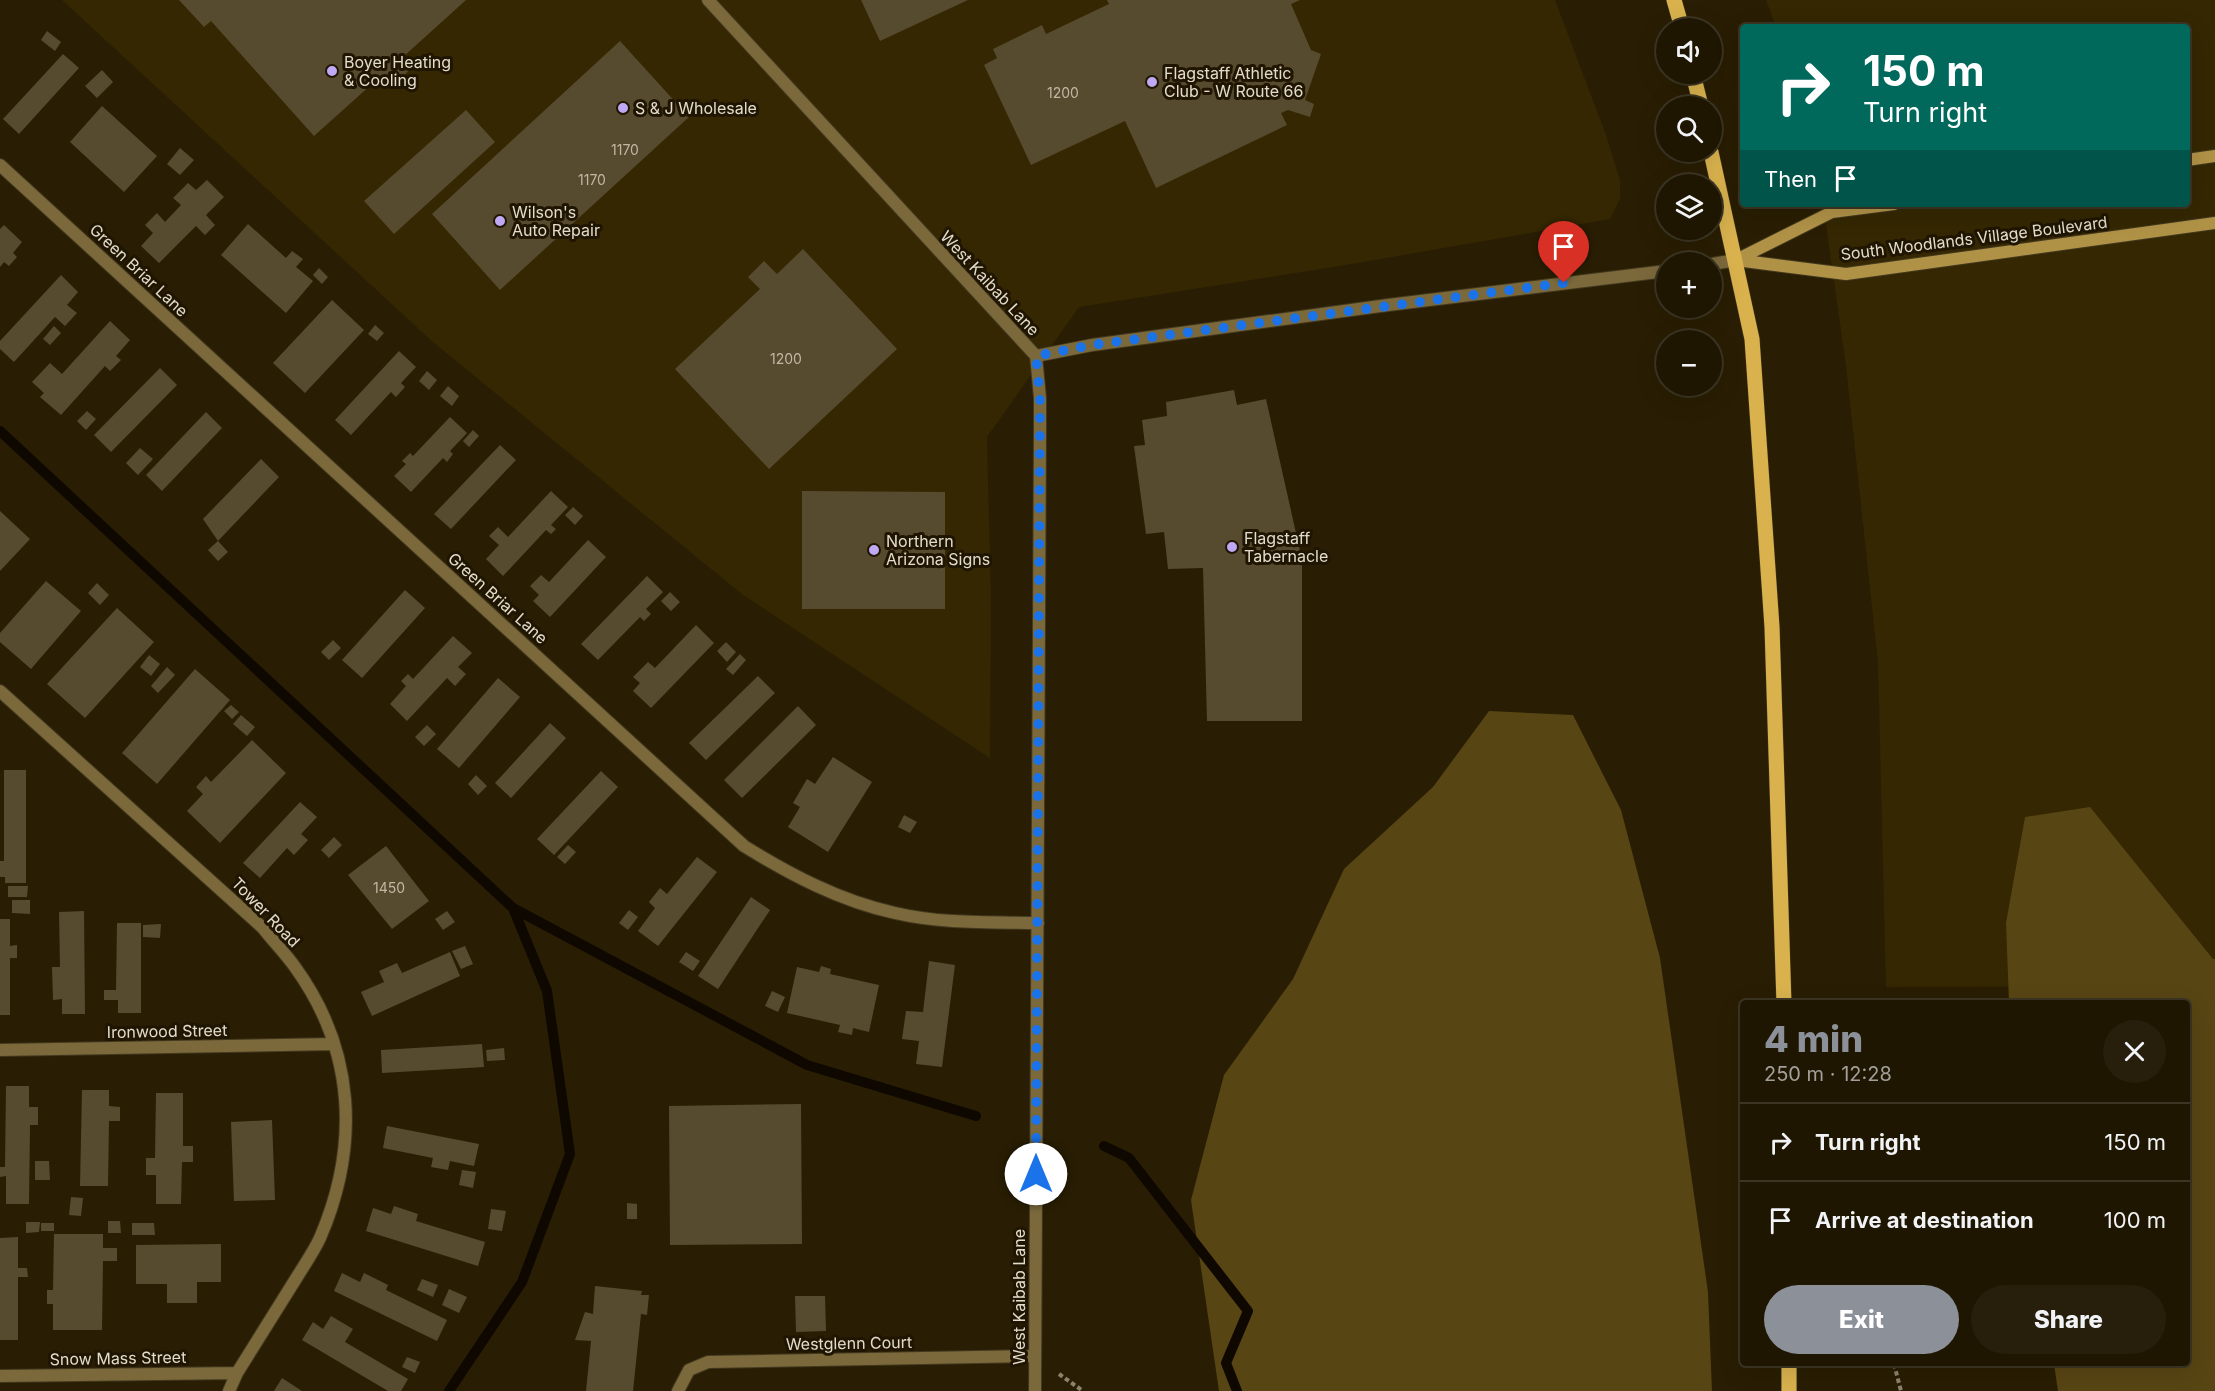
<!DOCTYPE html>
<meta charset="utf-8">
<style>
body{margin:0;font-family:Inter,sans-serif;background:#271f0c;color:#f1f3f6;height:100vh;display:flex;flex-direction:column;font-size:22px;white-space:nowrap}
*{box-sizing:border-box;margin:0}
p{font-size:20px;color:#a19f99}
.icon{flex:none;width:33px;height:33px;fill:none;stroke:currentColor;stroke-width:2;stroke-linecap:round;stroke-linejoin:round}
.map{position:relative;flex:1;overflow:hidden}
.details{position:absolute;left:1740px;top:1000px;width:450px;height:366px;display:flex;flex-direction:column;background:#1f1602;border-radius:6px;box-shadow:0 6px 24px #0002,0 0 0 2px #3c3524}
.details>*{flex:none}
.guide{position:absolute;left:1740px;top:24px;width:450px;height:183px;border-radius:6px;box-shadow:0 6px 24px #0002,0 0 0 2px #3c3524;background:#00695c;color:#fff;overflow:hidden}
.tools{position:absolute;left:1656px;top:18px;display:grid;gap:12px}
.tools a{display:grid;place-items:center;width:66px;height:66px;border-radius:50%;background:#1f1602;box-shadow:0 6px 24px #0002,0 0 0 2px #3c3524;font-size:30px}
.pin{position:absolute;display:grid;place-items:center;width:51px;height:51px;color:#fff;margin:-62px -26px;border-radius:50% 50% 50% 0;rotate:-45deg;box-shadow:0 0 6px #0007}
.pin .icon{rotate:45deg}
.me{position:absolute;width:66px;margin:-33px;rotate:0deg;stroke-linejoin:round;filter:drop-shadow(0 0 4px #0008)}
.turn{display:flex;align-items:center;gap:21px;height:126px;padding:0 24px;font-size:27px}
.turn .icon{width:78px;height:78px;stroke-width:2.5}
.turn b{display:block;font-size:42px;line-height:51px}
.then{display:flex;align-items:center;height:57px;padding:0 24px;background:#0003;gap:12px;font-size:22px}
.round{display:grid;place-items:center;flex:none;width:63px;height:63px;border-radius:32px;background:#271f0c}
.headline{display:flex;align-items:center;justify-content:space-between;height:102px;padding:0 24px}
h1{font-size:36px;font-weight:800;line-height:45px;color:#8c9099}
.button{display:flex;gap:12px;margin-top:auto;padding:12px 24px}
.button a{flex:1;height:69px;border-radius:36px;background:#8c9099;color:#fff;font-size:24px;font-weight:800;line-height:69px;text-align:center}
.button a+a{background:#271f0c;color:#f1f3f6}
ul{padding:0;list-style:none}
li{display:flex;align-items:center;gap:18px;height:78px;padding:0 24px;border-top:2px solid #3c3524}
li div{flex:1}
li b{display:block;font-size:22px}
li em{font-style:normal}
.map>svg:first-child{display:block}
.built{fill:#342702}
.forest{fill:#584514}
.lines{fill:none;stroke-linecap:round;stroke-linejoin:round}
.stream{stroke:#0f0800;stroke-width:10}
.building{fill:#574b2f}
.street-casing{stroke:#43391f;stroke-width:14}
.secondary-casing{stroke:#43391f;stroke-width:14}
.primary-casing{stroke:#43391f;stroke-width:16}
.path{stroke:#8c836e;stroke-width:4;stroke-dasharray:4.5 3;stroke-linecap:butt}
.street{stroke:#7b693c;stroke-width:12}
.secondary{stroke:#b09247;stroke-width:12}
.primary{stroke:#d9b24e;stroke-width:15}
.route{stroke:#1a73e8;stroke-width:10;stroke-dasharray:0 18}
.poi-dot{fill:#bfa9f4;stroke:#1f1500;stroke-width:2}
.labels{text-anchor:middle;stroke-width:6;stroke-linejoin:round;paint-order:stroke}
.number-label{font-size:14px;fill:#c0b8a5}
.poi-label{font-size:16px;fill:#e3dccc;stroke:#1f1500;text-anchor:start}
.street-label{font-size:16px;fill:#e3dccc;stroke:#1f1500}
</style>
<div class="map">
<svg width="2215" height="1391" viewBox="0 0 2215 1391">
<rect width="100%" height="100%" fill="#291e03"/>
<!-- built -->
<path class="built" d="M62,0h1493l51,135 14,45v19l-10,20 -264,46 -267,42 -92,130 4,164 -1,157 -247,-163 -309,-252z
M1766,0h449v986l-329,1 -8,-324 -32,-297 -23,-162h364v-177h-411z"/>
<!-- forest -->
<path class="forest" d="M1489,711l84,4 48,95 39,148 48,334 4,99h-493l-28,-191 33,-125 69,-96 51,-110 89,-82z
M2090,807l123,152h2v432h-157l-4,-27h133v-360l-178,-1 -3,-80 19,-106z"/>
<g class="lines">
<!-- stream -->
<path class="stream" d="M0,431l513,477 34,83 23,163 -48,128 -73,109
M513,908l294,157 169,51
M1104,1146l25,12 119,153 -22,52 11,28"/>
</g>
<!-- building -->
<path class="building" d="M179,0h287l-63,57 10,10 -21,19 -10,-11 -68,61 -103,-115 -7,6z
M861,0h107l-88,41z
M1107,0h193l-9,4 20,46 10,4 -16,46 9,4 -4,13 -22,-7 -7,3 6,12 -131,63 -31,-67 -94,44 -47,-100 13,-7 -4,-9 49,-24 4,9 63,-30z
M47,31l14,11 -6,9 -14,-11z
M620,41l69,76 -189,173 -68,-76z
M63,54l16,14 -60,66 -16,-15z
M102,70l11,12 -16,16 -12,-12z
M102,106l55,50 -33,36 -54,-50z
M466,110l29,32 -101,92 -30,-33z
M180,148l14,12 -14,15 -13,-11z
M207,180l17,17 -18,18 9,10 -10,10 -9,-9 -37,37 -18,-17 12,-13 -8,-8 12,-12 8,9 16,-17 -8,-7 15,-15 8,7z
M248,224l38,34 6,-7 11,8 -7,8 17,14 -27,32 -65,-58z
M4,225l18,17 -9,11 4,4 -8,9 -5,-4 -4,5v-38z
M803,249l94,100 -128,120 -94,-100 85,-80 -12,-12 16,-16 13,13z
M319,268l9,9 -6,7 -9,-9z
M61,275l17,17 -11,13 10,8 -12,13 -10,-9 -41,45 -14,-13v-8z
M332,300l32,30 -59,63 -32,-30z
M110,321l20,19 -14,16 5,4 -11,11 -5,-5 -44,49 -21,-18 4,-4 -12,-11 18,-19 12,11z
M375,325l9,8 -7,8 -9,-7z
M54,326l7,7 -11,12 -7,-6z
M399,351l17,16 -15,16 4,4 -9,10 -5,-5 -40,43 -16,-15z
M160,368l17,17 -66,67 -17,-17z
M427,371l10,9 -8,10 -10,-9z
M448,386l11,10 -7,10 -12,-10z
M1234,390l3,15 29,-6 36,161v161h-95l-4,-153 -35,1 -4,-37 -18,2 -12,-88 11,-1 -3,-25 25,-4 -1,-14z
M87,411l9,8 -10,11 -9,-9z
M206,412l16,16 -60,63 -16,-16z
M450,417l17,16 -17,18 3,3 -6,8 -4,-4 -32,34 -17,-16 12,-12 -4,-3 8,-8 3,3z
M473,430l6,6 -10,11 -6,-6z
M500,445l16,15 -65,69 -17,-15z
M140,448l13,11 -15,16 -12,-12z
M261,459l18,18 -61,64 10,11 -10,9 -10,-11 10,-9 -15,-22z
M551,491l17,16 -17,18 5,4 -5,5 -5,-4 -43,46 -17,-17 13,-14 -10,-9 9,-9 10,10z
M802,491l143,1v117h-143z
M573,507l10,9 -8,9 -10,-10z
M0,511l30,28 -30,32z
M588,540l18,17 -56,60 -17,-16 6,-6 -9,-9 11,-11 8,7z
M647,576l16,16 -17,17 5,5 -7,7 -4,-4 -42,43 -17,-16z
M46,581l35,30 -50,58 -31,-27v-9z
M97,583l12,12 -9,10 -12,-12z
M405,590l20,18 -63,70 -20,-18z
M670,592l10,10 -9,9 -10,-10z
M117,608l37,34 -69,76 -38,-34z
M696,625l18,18 -63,65 -18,-17 7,-8 -7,-6 15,-15 7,6z
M453,636l19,17 -14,14 8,7 -11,12 -8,-8 -40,43 -17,-17 16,-18 -5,-5 7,-7 5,5z
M333,640l8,8 -12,12 -8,-8z
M726,642l10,10 -9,10 -10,-11z
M740,654l6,6 -13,15 -7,-6z
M149,655l11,9 -9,12 -11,-9z
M167,667l8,8 -17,18 -7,-7z
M195,669l35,31 -73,84 -35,-31z
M758,676l17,17 -69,67 -17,-17z
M498,678l22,19 -61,71 -22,-19z
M231,705l8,7 -7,7 -8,-8z
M798,706l18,19 -74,73 -18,-18z
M241,715l14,12 -8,9 -14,-12z
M550,723l16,15 -55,60 -16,-15z
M427,725l9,9 -12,12 -9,-9z
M252,740l34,33 -66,70 -33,-32 16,-17 -7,-7 10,-11 5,6z
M833,757l39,25 -44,70 -40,-25 12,-20 -7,-4 14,-24 8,5z
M4,770h22v113h-21v-6h-5v-16h4z
M601,771l17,16 -64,68 -17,-16z
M476,775l11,11 -9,9 -10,-11z
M300,802l17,15 -16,17 7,6 -14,15 -7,-7 -27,30 -17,-15z
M904,815l13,7 -7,11 -12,-6z
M334,837l8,8 -13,13 -8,-8z
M568,845l8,7 -11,12 -8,-7z
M386,846l43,55 -37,28 -44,-54z
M697,857l20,15 -59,74 -20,-15 17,-23 -6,-6 11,-14 7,6z
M8,886h20l-1,11h-19z
M751,897l19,13 -52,79 -20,-13z
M12,900h18v14l-18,-1z
M629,910l9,7 -10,13 -9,-7z
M84,911l1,103h-23v-15l-9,1 -1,-33h8l-1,-55z
M447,911l8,11 -12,8 -8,-11z
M0,919h10v27l7,-1v13h-7v57h-10z
M117,923h24v90h-23v-13h-14v-10h12z
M161,924l-1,14 -17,-1v-12z
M465,946l8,18 -12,5 -9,-18z
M450,952l10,24 -88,40 -11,-24 23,-10 -5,-11 18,-8 5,10z
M686,952l14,9 -7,10 -14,-9z
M929,961l26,4 -13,102 -26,-3 3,-23 -17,-2 4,-28 17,1z
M821,966l10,3 -1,5 49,11 -10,47 -16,-4 -1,7 -14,-3 2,-7 -53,-12 10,-46 22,5z
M772,991l13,6 -7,15 -13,-6z
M482,1044l2,23 -102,6 -1,-23z
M504,1048l1,12 -18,1 -1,-11z
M6,1086h23v21h9v18h-8l-1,79h-23v-28l-6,1v-10h5z
M82,1090h27v16l11,1v14h-11l-1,65h-28z
M156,1093h27v53h10v16h-11l-1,42h-25v-29h-10v-17h9z
M801,1104l1,140 -132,1 -1,-139z
M272,1120l3,80 -41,1 -3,-79z
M387,1126l92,18 -5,22 -24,-5 -2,9 -17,-3 2,-9 -50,-10z
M35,1161h14l1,19h-15z
M462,1170l14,2 -3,16 -14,-3z
M71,1197l12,1 -2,18 -12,-1z
M627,1203l10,1v15h-10z
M394,1206l24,8 -2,7 69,21 -7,24 -112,-35 7,-23 18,6z
M491,1209l15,2 -4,20 -14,-2z
M108,1221h12l1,12h-13z
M26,1222h14l-1,10 -13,1z
M41,1223h13v8h-13z
M132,1223h22l1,12h-23z
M54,1234h49v14h14v13h-14l-1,69h-49v-26h-6v-14h6z
M18,1237v31h9l1,9h-10v63h-18v-102z
M221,1244v38h-24v21h-30v-19h-31v-39z
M342,1273l18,9 4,-9 24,12 -2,5 61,30 -10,21 -103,-50z
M422,1279l16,6 -5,12 -16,-7z
M595,1286l47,5 -1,4h8l-2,20 -6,-1 -8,77h-47l5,-50 -16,-1 10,-28 8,2z
M449,1289l18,8 -8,16 -17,-8z
M795,1296h30l1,35 -30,1z
M331,1316l22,13 -8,13 63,37 -7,12h-13l-86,-51 11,-18 10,7z
M407,1357l13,5 -5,11 -13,-6z
M282,1378l20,13h-28z"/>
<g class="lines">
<!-- street casing -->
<g class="street-casing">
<path id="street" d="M708,0l328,356 4,42v31l-5,962
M0,165l744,681c47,29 96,55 151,67 47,11 96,9 143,10
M1712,264l24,-4
M1036,356l56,-11 296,-40 278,-34
M0,691l263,237c10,13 22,25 32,39 60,83 65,178 25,271 -6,13 -15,26 -23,39 -20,32 -40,64 -60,96l-8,18
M0,1050l334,-6
M0,1376l237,-3
M678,1391l11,-21 19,-8 327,-6"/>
</g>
<!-- secondary casing -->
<g class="secondary-casing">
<path id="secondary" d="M2187,160l28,-4
M1736,260l110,14 369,-51
M1736,260l96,-48 62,-8"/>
</g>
<!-- primary casing -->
<g class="primary-casing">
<path id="primary" d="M1674,0l8,28
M1693,74l8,32
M1711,152l41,187 20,288 12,377
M1789,1391v-27"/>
</g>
<!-- path -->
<path class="path" d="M1894,1364l7,27
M1059,1374l24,17"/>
<!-- street -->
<use href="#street" class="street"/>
<!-- secondary -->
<use href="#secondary" class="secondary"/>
<!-- primary -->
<use href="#primary" class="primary"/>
</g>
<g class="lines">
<!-- route -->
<path class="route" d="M1036,1174l4,-776 -4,-42 56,-11 472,-62"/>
</g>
<!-- markers -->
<g class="poi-dot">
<circle cx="332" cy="71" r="6"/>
<circle cx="1152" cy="82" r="6"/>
<circle cx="623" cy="108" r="6"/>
<circle cx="500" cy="221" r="6"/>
<circle cx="1232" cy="547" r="6"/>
<circle cx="874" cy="550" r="6"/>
</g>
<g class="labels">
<!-- number labels -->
<g class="number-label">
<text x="1063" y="98">1200</text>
<text x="625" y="155">1170</text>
<text x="592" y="185">1170</text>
<text x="786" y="364">1200</text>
<text x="389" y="893">1450</text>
</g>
<!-- poi labels -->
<g class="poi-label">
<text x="344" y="68">Boyer Heating<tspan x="344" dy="18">&amp; Cooling</tspan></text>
<text x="1164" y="79">Flagstaff Athletic<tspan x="1164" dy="18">Club - W Route 66</tspan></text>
<text x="635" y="114">S &amp; J Wholesale</text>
<text x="512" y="218">Wilson's<tspan x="512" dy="18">Auto Repair</tspan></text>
<text x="1244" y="544">Flagstaff<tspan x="1244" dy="18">Tabernacle</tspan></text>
<text x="886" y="547">Northern<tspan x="886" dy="18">Arizona Signs</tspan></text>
</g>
<!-- street labels -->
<g class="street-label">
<text transform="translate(1974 238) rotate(-7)" y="6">South Woodlands Village Boulevard</text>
<text transform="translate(139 270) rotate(43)" y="6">Green Briar Lane</text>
<text transform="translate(990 283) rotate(47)" y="6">West Kaibab Lane</text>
<text transform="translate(498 598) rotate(42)" y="6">Green Briar Lane</text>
<text transform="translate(266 912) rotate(46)" y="6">Tower Road</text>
<text transform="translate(167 1031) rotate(-1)" y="6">Ironwood Street</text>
<text transform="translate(1019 1297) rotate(-90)" y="6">West Kaibab Lane</text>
<text transform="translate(849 1343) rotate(-1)" y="6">Westglenn Court</text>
<text transform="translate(118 1358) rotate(-1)" y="6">Snow Mass Street</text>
</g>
</g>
</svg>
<div class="tools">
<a><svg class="icon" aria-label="sound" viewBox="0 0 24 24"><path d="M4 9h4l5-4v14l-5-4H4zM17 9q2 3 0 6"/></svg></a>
<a><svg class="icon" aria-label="search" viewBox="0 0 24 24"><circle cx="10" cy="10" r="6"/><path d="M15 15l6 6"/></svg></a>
<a><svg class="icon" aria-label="layers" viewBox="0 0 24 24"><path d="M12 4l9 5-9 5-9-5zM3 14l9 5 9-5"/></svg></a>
<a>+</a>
<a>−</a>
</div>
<div class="pin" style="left:1564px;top:283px;background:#d93025"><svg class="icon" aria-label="arrive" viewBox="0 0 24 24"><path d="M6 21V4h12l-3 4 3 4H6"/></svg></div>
<svg class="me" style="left:1036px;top:1174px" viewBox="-20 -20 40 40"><circle r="19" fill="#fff"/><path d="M0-13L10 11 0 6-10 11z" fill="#1a73e8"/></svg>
<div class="guide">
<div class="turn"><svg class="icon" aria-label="right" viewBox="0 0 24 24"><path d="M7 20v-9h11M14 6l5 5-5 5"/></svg><div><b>150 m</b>Turn right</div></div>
<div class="then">Then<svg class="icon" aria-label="arrive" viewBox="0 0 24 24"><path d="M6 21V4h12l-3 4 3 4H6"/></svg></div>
</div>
<section class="details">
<div class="headline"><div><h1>4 min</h1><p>250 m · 12:28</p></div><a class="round"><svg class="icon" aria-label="close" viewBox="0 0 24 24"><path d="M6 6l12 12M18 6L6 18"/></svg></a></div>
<ul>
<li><svg class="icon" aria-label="right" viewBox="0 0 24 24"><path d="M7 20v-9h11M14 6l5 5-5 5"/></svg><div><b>Turn right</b></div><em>150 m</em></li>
<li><svg class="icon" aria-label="arrive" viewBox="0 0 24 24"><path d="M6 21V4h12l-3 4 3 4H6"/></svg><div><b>Arrive at destination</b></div><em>100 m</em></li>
</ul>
<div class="button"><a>Exit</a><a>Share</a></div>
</section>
</div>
